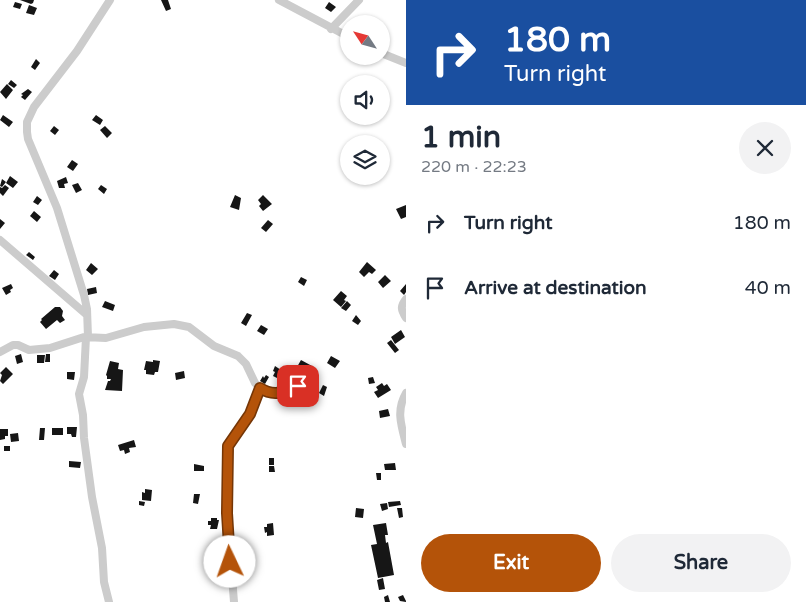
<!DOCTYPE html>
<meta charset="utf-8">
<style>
body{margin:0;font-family:"Varela Round",sans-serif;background:#f2f2f3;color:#1f2937;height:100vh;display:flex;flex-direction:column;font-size:19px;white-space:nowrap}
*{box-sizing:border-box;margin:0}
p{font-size:16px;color:#747a83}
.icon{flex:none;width:28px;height:28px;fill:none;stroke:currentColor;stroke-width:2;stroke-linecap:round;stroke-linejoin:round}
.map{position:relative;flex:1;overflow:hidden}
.sheet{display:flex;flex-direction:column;background:#fff;width:400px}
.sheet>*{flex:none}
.top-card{background:#1a4fa0;color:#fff;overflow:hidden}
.needle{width:32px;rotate:306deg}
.buttons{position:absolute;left:340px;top:15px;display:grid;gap:10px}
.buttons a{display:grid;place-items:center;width:50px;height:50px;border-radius:50%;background:#fff;box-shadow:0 1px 4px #0004;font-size:25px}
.pin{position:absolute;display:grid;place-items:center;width:42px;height:42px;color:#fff;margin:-21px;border-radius:10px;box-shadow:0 2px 8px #0006}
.me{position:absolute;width:55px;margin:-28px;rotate:357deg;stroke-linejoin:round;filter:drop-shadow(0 0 4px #0008)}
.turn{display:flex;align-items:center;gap:18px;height:105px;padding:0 15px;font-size:22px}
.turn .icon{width:65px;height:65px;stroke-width:2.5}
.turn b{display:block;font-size:35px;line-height:42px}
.round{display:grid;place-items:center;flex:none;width:52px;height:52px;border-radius:26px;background:#f2f2f3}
.overview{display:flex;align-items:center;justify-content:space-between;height:85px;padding:0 15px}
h1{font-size:30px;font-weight:800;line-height:38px}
.cta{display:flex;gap:10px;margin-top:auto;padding:10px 15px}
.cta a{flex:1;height:58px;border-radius:30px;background:#b45309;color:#fff;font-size:20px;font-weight:800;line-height:58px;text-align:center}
.cta a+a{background:#f2f2f3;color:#1f2937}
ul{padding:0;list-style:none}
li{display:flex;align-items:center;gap:15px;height:65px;padding:0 15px}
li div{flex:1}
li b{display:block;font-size:19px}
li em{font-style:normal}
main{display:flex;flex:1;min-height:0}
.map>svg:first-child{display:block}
.building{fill:#161616}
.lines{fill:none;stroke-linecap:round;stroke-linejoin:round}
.minor{stroke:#ccc;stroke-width:8}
.route-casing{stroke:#753606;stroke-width:12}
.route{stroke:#b45309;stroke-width:9}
</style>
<main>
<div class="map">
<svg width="406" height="602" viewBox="0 0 406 602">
<rect width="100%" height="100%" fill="#fff"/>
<!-- building -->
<path class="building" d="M20,0h14l-1,3 -2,1z
M161,0h7l3,9 -5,2z
M15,2l7,2 -2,5 -7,-2z
M329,2l7,5 -5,5 -6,-4z
M29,5l8,3 -3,7 -8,-2z
M36,59l4,4 -5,7 -4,-3z
M11,80l6,5 -3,3 -6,-4z
M7,84l6,6 -7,9 -6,-7z
M28,89l4,3 -7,8 -4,-3 2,-2 -2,-1z
M3,115l10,7 -4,5 -9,-7z
M96,115l7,5 -3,5 -8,-5z
M54,126l5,4 -4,5 -5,-4z
M105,126l7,7 -5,5 -7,-8z
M72,160l6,4 -5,7 -6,-4z
M10,176l8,6 -5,6 -7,-5z
M66,177l2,6 -4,1 1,4h-6l-2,-7z
M2,179l4,3 -4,5 -2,-1z
M78,183l4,7 -6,3 -4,-8z
M5,185l4,3 -6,8 -3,-3v-6l2,1z
M101,185l6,4 -3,5 -6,-5z
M235,195l6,3 -2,12 -9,-3z
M263,195l9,9 -9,7 -4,-5 2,-2 -3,-4z
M37,196l5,4 -4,5 -5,-3z
M406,205v12l-5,2 -5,-10z
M34,211l7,6 -4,5 -7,-6z
M0,219l5,4 -5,6z
M268,220l5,4 -7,8 -5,-4z
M29,252l6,5 -2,3 -7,-5z
M367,262l9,8 -4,4 -3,-2 -5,5 -5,-5z
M91,263l7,6 -6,6 -6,-5z
M54,270l5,4 -4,6 -6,-4z
M385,275l6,6 -8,7 -5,-6z
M301,277l6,3 -3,6 -6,-4z
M11,284l2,4 -3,2 1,2 -5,3 -4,-7z
M406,284v8l-2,3 -4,-4z
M96,287l1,6 -9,2 -1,-6z
M341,291l6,5 -3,4 2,1 -5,6 -8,-7z
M105,301l10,4 -2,6 -11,-4z
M347,301l4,4 -5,6 -5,-3z
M55,307h5l3,4 -1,5 3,4 -5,3 -3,-3 -11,9 -6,-7 2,-2 -1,-1z
M247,313l5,2 -6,11 -5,-3z
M356,315l5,6 -3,4 -6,-4z
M261,325l7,4 -4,6 -7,-4z
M401,330l4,7 -10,7 -4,-7z
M391,340l8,10 -4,3 -8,-10z
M21,354l2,8 -6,2 -2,-8z
M46,354h4v8h-5z
M37,355h8l-1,8h-7z
M331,356l9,5 -5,7 -8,-5z
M153,360l7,1 -2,11h-3l-1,3 -8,-1v-4h-2l2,-9 7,1z
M301,360l11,6 -4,7 -8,-2 1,-2 -4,-2z
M110,361l9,2 -1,6 5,1 -1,21 -17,-1 3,-9h2l1,-2h-4v-3l-1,-1z
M275,366l6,4 -4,8 -4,-2 2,-4 -2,-1z
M6,367l7,7 -10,10 -3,-3 2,-6 -2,-2z
M184,371l1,7 -9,2 -1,-7z
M67,372h8l-1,8 -7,-1z
M291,372l5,2 -2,9 -6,-2z
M266,375l3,2 -4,7 -5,-3 3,-5 1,2z
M373,377l2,6 -6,1 -1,-6z
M382,383l2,3 3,-2 4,6 -13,8 -4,-6 4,-2 -2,-3z
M323,385l4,2 -3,9 -5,-3z
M308,389l10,2 -4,7 -8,-5z
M388,409l2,7 -10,2 -1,-7z
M67,427h10l-1,10h-4l-1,-3h-4z
M40,428h5l-1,12h-5z
M52,428h11v7h-11z
M0,429h8v7h-3v3l-5,1z
M18,433l1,8 -8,1 -1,-8z
M134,440l2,7 -7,1 1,4 -5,2 -1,-4 -4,1 -2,-6z
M4,446h6v5h-6z
M269,458h5v7h-5z
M69,461l12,1 -1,6 -11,-1z
M395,463l1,7h-11l-1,-6z
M194,464l10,2v5h-10z
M269,466h5l1,6h-6z
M376,473h5v7h-4z
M145,489l7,1 -1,11 -9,-1v-8l3,1z
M194,494h6l-2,10 -5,-1z
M139,501l6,1 -1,4 -5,-1z
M400,501l1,4 -12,2 -1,-5z
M387,503l1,6 -6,2 -2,-7z
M356,508l8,1 -1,9 -8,-1z
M397,508h5l1,9 -4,1z
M211,518h6v2h2l-2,9h-7l1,-4h-3v-4h3z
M273,523l1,12 -7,1v-4l-2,1 -1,-6h3v-3z
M386,523l2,12h-3l1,8 2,-1 6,33 -16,3 -7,-33 6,-1 -4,-19z
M383,578l2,11 -6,1 -2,-10z
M388,595l2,7h-5l-1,-5z
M403,595l3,6v1l-6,-1 -2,-4z"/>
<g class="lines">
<!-- minor -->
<path class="minor" d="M279,0l70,37
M331,29l28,-29
M381,53l25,10
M0,240l87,75
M406,299c-6,7 -5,11 0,19
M86,337l-2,40 -5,17 4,21 1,23 8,59 10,51 2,34 5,20
M88,337l-1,-28 -3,-14 -27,-87 -29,-69 -1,-7v-10l7,-15 43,-56 33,-51
M0,352l13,-7h5l11,5 21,-2 34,-11 22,1 38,-11 30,-3 15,3 25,19 24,10 8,8 9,19 9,8 14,3 8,-2 12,-7
M406,393c-10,17 -5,32 0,51
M234,602l-7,-89 2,-67 21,-32 10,-26"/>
</g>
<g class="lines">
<!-- route casing -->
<g class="route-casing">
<path id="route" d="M230,562l-3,-49 1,-67 22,-32 10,-26c14,9 24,4 38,-2"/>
</g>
<!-- route -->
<use href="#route" class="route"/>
</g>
</svg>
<div class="buttons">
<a><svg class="needle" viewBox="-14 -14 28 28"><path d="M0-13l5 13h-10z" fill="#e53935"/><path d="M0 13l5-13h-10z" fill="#747a83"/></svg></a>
<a><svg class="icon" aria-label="sound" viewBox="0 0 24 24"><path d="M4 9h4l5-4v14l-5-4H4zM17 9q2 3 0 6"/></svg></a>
<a><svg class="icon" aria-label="layers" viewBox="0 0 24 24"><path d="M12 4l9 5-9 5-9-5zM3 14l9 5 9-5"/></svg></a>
</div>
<div class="pin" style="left:298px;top:386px;background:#d93025"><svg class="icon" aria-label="arrive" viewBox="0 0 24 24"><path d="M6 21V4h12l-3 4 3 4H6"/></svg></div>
<svg class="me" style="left:230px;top:562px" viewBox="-20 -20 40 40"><circle r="19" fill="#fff"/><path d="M0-13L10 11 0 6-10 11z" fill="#b45309"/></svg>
</div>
<section class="sheet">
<div class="top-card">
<div class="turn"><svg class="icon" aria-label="right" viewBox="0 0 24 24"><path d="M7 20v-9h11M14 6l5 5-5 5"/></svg><div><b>180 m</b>Turn right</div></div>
</div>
<div class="overview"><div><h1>1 min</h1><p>220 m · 22:23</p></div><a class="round"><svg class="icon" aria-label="close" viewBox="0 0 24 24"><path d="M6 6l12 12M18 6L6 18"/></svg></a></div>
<ul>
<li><svg class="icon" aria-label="right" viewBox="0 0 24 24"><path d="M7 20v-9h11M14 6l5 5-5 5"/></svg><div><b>Turn right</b></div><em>180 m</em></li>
<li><svg class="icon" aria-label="arrive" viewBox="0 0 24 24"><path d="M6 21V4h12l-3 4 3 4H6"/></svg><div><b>Arrive at destination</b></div><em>40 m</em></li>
</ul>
<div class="cta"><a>Exit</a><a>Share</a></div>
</section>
</main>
